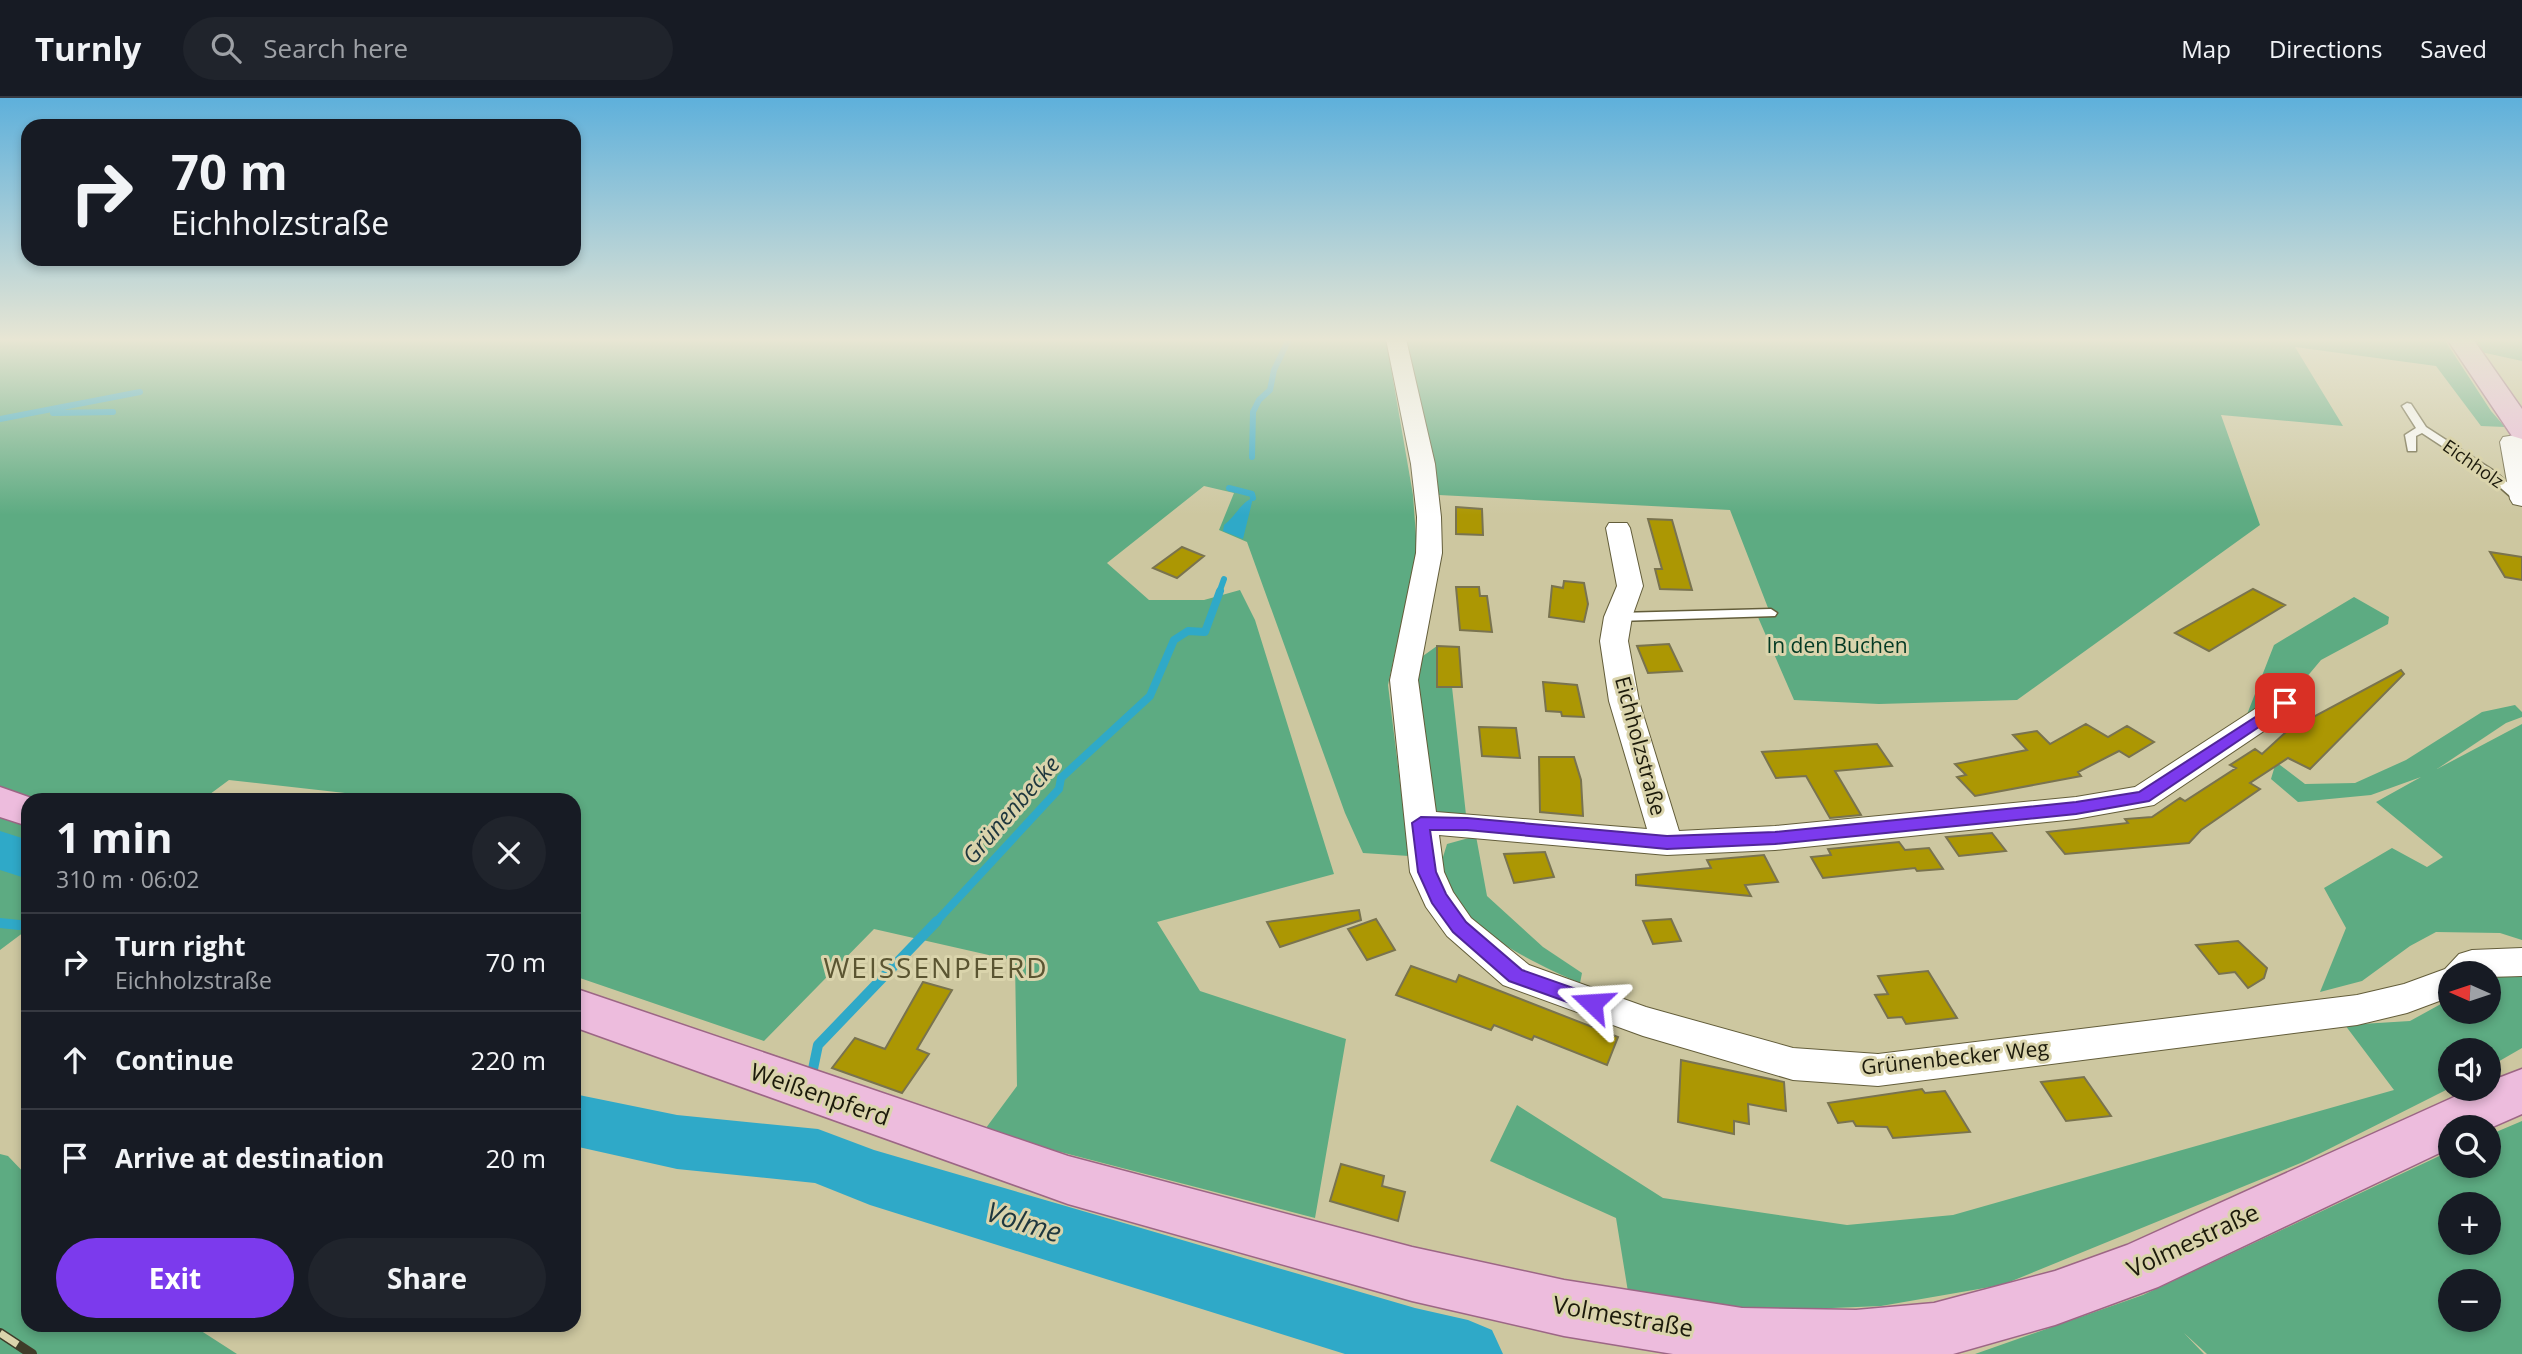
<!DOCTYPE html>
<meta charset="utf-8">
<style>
body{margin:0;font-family:"Open Sans",sans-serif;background:#20242c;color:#f1f3f6;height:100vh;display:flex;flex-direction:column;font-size:26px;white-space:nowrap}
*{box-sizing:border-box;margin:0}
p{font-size:23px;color:#9ea1a6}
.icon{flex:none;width:38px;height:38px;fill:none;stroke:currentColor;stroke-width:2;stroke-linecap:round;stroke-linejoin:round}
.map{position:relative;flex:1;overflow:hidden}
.details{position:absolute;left:21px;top:695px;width:560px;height:539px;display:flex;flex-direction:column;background:#171b24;border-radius:21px;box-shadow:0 4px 10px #0003}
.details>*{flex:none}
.banner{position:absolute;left:21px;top:21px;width:560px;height:147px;border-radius:21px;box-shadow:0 4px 10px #0003;background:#171b24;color:#f1f3f6;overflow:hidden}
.needle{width:46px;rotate:273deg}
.buttons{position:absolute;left:2438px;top:863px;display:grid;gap:14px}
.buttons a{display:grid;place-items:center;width:63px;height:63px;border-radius:50%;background:#171b24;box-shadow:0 4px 10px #0003;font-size:35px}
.pin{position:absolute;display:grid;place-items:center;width:60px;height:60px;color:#fff;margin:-30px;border-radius:14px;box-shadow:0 4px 10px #0006}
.me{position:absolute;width:77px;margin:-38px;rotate:290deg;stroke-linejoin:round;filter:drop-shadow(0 0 5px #0008)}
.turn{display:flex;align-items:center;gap:24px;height:147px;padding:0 35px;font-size:32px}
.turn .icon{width:91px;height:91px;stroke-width:2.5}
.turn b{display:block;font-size:49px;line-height:60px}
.round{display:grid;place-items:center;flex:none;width:74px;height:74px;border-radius:37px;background:#20242c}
.summary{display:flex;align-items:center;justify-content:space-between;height:119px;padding:0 35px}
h1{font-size:42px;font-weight:700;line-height:52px}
.action{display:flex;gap:14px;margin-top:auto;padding:14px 35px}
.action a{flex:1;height:80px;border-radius:42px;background:#7c3aed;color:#fff;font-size:28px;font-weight:700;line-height:80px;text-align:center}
.action a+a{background:#20242c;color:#f1f3f6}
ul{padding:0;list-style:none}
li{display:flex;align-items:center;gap:21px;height:98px;padding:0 35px;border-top:2px solid #363941}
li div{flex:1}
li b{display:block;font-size:26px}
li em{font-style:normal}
header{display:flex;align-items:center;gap:42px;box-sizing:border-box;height:98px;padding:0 35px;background:#171b24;border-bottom:2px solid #363941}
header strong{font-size:33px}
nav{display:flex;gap:38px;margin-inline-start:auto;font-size:24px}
.search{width:490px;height:63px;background:#20242c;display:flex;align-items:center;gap:18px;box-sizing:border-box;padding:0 24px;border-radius:38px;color:#9ea1a6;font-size:26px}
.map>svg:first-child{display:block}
.green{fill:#5dab82;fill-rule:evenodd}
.water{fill:#2fa9c8}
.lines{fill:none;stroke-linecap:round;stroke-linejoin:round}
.stream-far2{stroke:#2fa9c8;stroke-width:6}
.stream-far1{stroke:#2fa9c8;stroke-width:8}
.stream{stroke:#2fa9c8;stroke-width:10}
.river{fill:#2fa9c8;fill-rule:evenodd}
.building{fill:#ac9703;stroke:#79734f;stroke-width:2}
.service-casing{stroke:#635d3a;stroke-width:3}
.minor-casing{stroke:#635d3a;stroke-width:2}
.primary-casing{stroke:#9c6685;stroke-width:3}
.service{fill:#fff;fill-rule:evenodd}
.minor{fill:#fff;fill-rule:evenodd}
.primary{fill:#edbcdd;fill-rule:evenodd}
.rail-casing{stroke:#3f3c29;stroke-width:10}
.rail{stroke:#dad4ac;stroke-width:7;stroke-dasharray:21;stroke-linecap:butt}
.route{fill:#7c3aed;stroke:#51269a;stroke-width:2}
.labels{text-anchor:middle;stroke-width:6;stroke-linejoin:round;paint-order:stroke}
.far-street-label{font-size:18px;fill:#1c1a0b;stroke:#dad4ac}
.park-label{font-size:21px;fill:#043a24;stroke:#dad4ac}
.street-label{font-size:21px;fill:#1c1a0b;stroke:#dad4ac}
.water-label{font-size:23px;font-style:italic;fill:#1e373e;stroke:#dad4ac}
.near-street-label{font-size:24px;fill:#1c1a0b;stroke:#dad4ac}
.near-quarter-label{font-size:28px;letter-spacing:2px;fill:#5b5532;stroke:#dad4ac}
.near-water-label{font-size:28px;font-style:italic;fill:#1e373e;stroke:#dad4ac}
</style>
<header>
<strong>Turnly</strong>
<div class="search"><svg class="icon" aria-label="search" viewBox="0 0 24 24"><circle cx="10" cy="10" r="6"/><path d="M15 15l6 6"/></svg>Search here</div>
<nav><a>Map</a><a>Directions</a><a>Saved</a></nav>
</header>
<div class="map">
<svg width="2522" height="1256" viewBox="0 0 2522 1256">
<rect width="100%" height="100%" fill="#cdc7a0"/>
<!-- green -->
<path class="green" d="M0,241h1386l27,156 4,55 -29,135 21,171 -46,-3 -18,-40 -98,-271 -28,-12 15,-37 -30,-7 -97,77 42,37h55l36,-10 15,30 79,254 -177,48 43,69 146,48 -31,179 -332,-86 34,-46 -2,-125 -141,-32 -110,112 -190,-65v-176h-167l-178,-20 -27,20h-174v129l-28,21z
M1405,241h1039l47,72 14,16 -24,-1 -45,-60 -141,-19 48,79 -122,-11 39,110 -243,175 -138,4 -85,-4 -37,-85 13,-2 -40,-103 -291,-15z
M2475,241h47v22l-41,-9z
M2354,499l35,20 -1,7 -67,36 -36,43 -46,32 35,-90z
M1437,548v40l15,1 15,137 -38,-1 -23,-155z
M2515,607l7,7v5l-16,6 -69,46 85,-45v216l-22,-7 -64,-1 -26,14 -48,35 -42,11 26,-64 -22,-40 68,-40 35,19 16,-10 -67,-55 45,-25 -50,18 -73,7 -27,-23 5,-17 29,22 50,-1 51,-23 76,-48z
M1476,738l11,60 56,51 39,26 -2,10c-46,-20 -128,-57 -139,-113 -1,-7 4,-18 6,-26z
M2522,875v75l-33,19 -1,-17h-38v38l-147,74 -301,123 -121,21 -124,5 -128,-13 -13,-80 -126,-57 27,-56 146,93 184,27 106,-10 441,-125 -49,-65 65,-4 40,-22v13h38l1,-36z
M2522,1023v233h-315l-23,-21 20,21h-229l168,-59 307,-144v15h38l1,-31zM2450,1106h38v38h-38zM2450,1183h38v39h-38z
M0,1056l8,2 20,21v148h164l45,29h-237z"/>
<!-- water -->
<path class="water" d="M1253,400l-10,41 -20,-8 1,-6c11,-8 17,-23 29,-27z"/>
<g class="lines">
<!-- stream-far2 -->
<path class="stream-far2" d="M53,315l60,-1
M0,321l140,-27
M1252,359l1,-45 6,-12 11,-10 4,-20 15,-31
M1229,390l23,6 1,4
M1219,495l5,-14"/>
<!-- stream-far1 -->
<path class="stream-far1" d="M935,825l124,-134 2,-11 89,-82 24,-56 14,-9 17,1 15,-41"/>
<!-- stream -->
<path class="stream" d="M0,825l19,2
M813,971l5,-24 119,-124
M739,1053l9,-15
M1415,1244l13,12"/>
<!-- river -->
<path class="river" d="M0,733l28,9v39l-28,-9z
M574,996l103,21 141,14 56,21 541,158 53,12 24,10 11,24h-158l-475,-149 -55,-22 -138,-14 -103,-23z"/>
</g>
<!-- building -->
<path class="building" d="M1456,409l26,2 1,26 -27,-1z
M1648,421l24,1 20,70 -32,-1 -5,-20h7z
M1182,449l22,9 -27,22 -24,-10z
M2490,454l32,5v23l-17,-3z
M1564,483l20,2 4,21 -4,18 -35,-5 3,-31 11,2z
M1456,489h23l1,9h7l5,36 -32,-2z
M2253,491l32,16 -76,46 -34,-18z
M1669,546l13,27 -34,2 -11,-27z
M1437,548l22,1 3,40h-25z
M2401,572l3,4 -94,95 -22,-11 -38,25 10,6 -59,41 -12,13 -124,11 -18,-22 81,-9 -3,-4 27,-2 28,-19 5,3 51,-33 -6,-3 25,-16 7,5 25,-23z
M1543,584l34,3 7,32 -22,-1 -1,-4 -15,-1z
M2086,626l22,13 19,-11 27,16 -25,15 -10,-6 -41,21 3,4 -106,20 -18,-19 9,-2 -11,-11 72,-14 -14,-15 24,-4 13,13z
M1479,629l37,1 4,30 -38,-2z
M1877,646l15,22 -57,5 26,44 -31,3 -24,-42 -30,2 -14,-26z
M1539,659h35l7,23 2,36 -43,-4z
M1992,735l14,18 -47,5 -13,-19z
M1899,744l6,8 24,-2 14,21 -26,2 -2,-3 -92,10 -12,-21 20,-2 -3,-6z
M1545,754l9,25 -40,6 -10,-29z
M1764,757l14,27 -33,3 6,11 -115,-11v-10l75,-7 -4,-8z
M1359,812l2,10 -81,27 -13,-25z
M1376,821l19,31 -28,10 -19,-31z
M1671,821l10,22 -28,3 -10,-23z
M2238,843l29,27 -3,10 -16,10 -13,-16 -16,2 -23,-29z
M1411,868l45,16 3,-7 159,62 -11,28 -73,-29 -2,4 -38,-15 -3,5 -95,-35z
M1928,873l29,47 -51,6 -4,-7 -14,1 -13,-23 13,-1 -10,-18z
M923,884l29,8 -35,59 12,5 -27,39 -70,-25 23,-30 30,11z
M1681,962l103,22 2,29 -38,-7 1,20 -15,-3v13l-56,-12z
M2084,979l27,39 -45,5 -25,-39z
M1922,991l3,4 20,-2 25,41 -77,6 -6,-11 -31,-1 -3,-5 -15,2 -10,-20z
M1341,1066l43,12 -2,10 23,6 -7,29 -68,-20z"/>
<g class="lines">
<!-- service casing -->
<g class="service-casing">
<path id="service" d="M2407,305l4,1 15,23 68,44 28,24v9l-4,-1 -32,-28 -64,-42 -6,3v15h-8l-3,-16 11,-7 -14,-22z
M1771,511l6,4 -2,3 -157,5 -6,-4 6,-4z"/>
</g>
<!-- minor casing -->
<g class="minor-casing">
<path id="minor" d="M1386,241h20l29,125 6,53 1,36 -24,127 18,132 211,17 -38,-128 -9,-60 4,-24 13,-31 -11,-58 3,-5h18l3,5 13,58 -11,31 -4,24 11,60 40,130 96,-5 301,-29 59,-10 140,-91 10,-2 10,2 5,7 -5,7 -141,95 -78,14 -301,31 -108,5 -228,-20 5,37 9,20 18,26 58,47 117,42 147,41 85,6 479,-59 47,-11 41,-15 14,-15 13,-4 50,-2v28l-34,1v-4h-38v24l-43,16 -50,12 -479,61 -85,-6 -150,-44 -140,-51 -56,-49 -21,-29 -16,-35 -20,-192 26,-127 1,-36 -6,-53z
M2522,336v72l-9,-2 -3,-5 -10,-57 3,-5z"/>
</g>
<!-- primary casing -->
<g class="primary-casing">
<path id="primary" d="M2447,241h26l49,70v30l-10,-3z
M0,689l37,13h-9v26l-28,-9z
M574,890l494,168 344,91 152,33 178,28 114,2 78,-7 121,-32 72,-26 347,-157h14v-6l34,-13v45l-34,15v-2h-38v21l-292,139 -103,38 -102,29h-280l-109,-18 -152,-35 -344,-97 -494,-177z"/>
</g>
<!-- service -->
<use href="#service" class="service"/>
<!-- minor -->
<use href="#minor" class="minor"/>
<!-- primary -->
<use href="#primary" class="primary"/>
<!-- rail casing -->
<g class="rail-casing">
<path id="rail" d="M0,1235l32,21"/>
</g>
<!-- rail -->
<use href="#rail" class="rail"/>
</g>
<!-- sky -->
<linearGradient id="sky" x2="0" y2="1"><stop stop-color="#5eb0db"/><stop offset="0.58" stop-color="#e8e6d4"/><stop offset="1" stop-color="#e8e6d4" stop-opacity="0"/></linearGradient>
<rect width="2522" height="417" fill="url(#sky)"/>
<!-- route -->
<path class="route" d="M2285,600l8,5 -3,3 -141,95 -73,13 -301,30 -108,5 -200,-19h-37l6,42 10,22 20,28 56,48 77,27 3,6 -3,5 -7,3 -83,-30 -56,-49 -21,-29 -14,-31 -6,-49 9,-6 46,1 200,18 108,-4 301,-30 63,-10z"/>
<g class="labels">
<!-- far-street labels -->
<g class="far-street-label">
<text transform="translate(2473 366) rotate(35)" y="6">Eichholz</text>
</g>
<!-- park labels -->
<g class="park-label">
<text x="1837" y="555">In den Buchen</text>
</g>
<!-- street labels -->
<g class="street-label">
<text transform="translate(1640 648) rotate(75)" y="7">Eichholzstraße</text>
<text transform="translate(1955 960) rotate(-6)" y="7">Grünenbecker Weg</text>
</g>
<!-- water labels -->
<g class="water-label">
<text transform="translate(1011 712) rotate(-49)" y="8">Grünenbecke</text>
</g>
<!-- near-street labels -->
<g class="near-street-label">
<text transform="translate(820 997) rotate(19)" y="8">Weißenpferd</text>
<text transform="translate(2193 1143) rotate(-25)" y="8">Volmestraße</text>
<text transform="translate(1623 1219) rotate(10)" y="8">Volmestraße</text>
</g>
<!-- near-quarter labels -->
<g class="near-quarter-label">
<text x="936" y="880">WEISSENPFERD</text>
</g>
<!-- near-water labels -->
<g class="near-water-label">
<text transform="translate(1024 1124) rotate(17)" y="10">Volme</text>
</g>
</g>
</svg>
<div class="buttons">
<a><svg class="needle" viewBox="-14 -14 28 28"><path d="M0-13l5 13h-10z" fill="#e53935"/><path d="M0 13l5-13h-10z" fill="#9ea1a6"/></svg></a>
<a><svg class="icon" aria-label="sound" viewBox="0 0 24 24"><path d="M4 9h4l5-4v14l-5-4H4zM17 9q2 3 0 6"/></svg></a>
<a><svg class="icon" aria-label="search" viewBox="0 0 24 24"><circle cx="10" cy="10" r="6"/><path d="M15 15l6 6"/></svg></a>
<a>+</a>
<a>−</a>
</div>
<div class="pin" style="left:2285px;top:605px;background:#d93025"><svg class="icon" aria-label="arrive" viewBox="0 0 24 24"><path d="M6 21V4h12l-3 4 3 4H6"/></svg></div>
<svg class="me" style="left:1592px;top:905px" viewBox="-20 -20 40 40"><path d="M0-17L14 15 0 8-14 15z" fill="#7c3aed" stroke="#fff" stroke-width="4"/></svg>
<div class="banner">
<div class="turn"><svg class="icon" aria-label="right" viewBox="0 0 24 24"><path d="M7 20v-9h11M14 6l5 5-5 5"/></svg><div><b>70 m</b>Eichholzstraße</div></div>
</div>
<section class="details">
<div class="summary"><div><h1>1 min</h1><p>310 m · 06:02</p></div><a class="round"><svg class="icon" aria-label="close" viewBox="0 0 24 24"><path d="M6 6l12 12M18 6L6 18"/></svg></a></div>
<ul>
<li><svg class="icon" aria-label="right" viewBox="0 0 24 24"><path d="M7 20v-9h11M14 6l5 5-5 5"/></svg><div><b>Turn right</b><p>Eichholzstraße</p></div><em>70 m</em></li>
<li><svg class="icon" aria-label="ahead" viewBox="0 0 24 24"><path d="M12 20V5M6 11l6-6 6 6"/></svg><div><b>Continue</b></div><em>220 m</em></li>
<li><svg class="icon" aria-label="arrive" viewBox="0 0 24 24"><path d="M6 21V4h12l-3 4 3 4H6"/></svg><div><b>Arrive at destination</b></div><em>20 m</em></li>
</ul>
<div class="action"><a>Exit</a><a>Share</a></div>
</section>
</div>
